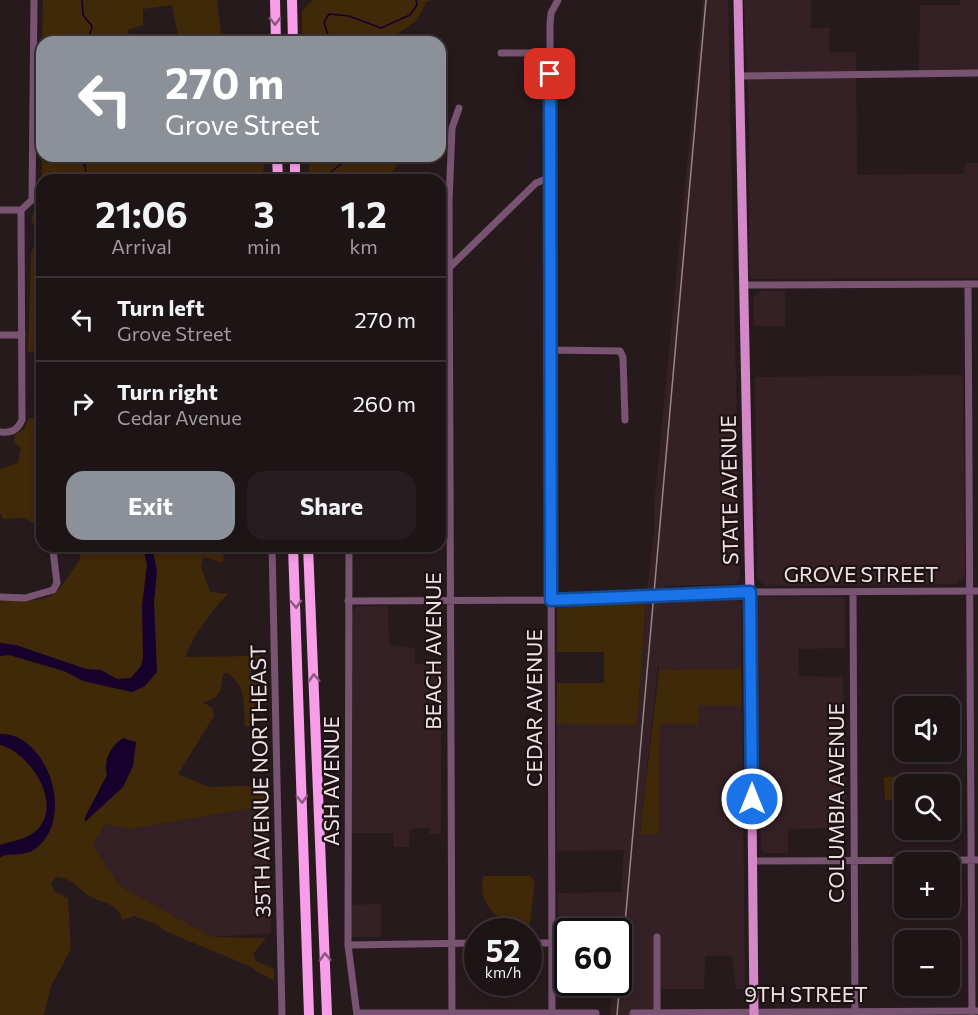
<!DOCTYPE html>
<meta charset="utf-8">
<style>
body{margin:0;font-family:Commissioner,sans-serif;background:#251d1f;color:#f1f3f6;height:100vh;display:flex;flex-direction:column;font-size:22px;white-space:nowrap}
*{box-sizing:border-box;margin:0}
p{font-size:20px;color:#a09ea1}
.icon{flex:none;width:33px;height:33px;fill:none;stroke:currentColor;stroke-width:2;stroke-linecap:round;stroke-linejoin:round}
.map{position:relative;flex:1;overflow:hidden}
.drawer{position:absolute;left:36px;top:174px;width:410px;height:378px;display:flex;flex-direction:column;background:#1d1416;border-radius:18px;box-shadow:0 3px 9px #0003,0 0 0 2px #3b3335}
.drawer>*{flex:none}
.guide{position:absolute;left:36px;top:36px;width:410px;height:126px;border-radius:18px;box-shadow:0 3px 9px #0003,0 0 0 2px #3b3335;background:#8c9099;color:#fff;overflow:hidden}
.controls{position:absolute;left:894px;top:696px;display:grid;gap:12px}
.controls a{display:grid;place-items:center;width:66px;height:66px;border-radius:12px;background:#1d1416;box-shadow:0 3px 9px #0003,0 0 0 2px #3b3335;font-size:30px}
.speed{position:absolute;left:464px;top:918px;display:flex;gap:12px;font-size:30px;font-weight:700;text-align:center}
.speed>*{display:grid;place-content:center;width:78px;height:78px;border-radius:50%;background:#1d1416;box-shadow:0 3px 9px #0003,0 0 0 2px #3b3335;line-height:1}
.speed small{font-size:15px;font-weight:400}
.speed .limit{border:3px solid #111;border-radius:9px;background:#fff;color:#111}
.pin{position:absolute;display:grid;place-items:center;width:51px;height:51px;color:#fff;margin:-26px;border-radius:12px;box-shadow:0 3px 9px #0006}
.me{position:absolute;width:66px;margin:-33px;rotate:0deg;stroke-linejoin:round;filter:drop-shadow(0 0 4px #0008)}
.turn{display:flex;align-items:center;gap:21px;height:126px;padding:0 30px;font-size:27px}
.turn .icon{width:78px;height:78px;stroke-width:2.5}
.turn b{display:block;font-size:42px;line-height:51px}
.eta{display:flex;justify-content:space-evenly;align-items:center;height:102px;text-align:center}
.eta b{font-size:36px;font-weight:700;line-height:42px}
.action{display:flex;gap:12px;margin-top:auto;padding:12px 30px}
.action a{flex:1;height:69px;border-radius:18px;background:#8c9099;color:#fff;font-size:24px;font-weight:700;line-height:69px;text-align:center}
.action a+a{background:#251d1f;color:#f1f3f6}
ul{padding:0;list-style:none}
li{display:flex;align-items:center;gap:18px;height:84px;padding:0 30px;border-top:2px solid #3b3335}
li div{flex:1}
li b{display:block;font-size:22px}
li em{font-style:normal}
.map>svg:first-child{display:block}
.built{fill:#352125}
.green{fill:#402909}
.water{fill:#15012b}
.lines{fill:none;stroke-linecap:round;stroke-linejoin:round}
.stream{stroke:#15012b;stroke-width:1.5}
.minor{stroke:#785472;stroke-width:7}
.major{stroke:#d388c7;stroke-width:9}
.highway{stroke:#f89de9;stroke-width:10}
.rail{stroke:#93888a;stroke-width:1.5}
.oneway{stroke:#8b577e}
.route-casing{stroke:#114b97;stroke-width:15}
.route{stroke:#1a73e8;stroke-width:10}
.labels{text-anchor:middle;stroke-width:4.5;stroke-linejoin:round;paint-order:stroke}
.street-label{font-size:21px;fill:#ede3e5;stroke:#1e1114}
</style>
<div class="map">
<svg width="978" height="1015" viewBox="0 0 978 1015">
<rect width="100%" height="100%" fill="#271a1d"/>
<!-- built -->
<path class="built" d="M703,0h25l12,580 -5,4 -70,2 -7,15 78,-3 5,5v66l-82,1 -1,-7 -18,171h19l1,-110h38l2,-19h42l3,284h-9l-4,-33h-27l-1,33h-49l-1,26h-44l3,-32 5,-1v-61l-60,1v-29l63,-1 3,-42 -67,1v-127h80l10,-133 7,-58v-26z
M744,0h67v28h18v24h27l1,123 107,-1 1,-11h13v115l-225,1 -4,-4v-155z
M960,0h18v71l-59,1 1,-67h40z
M760,291h25v35h-31v-29z
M963,375l2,200 -9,9 -191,2 -8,-8 -2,-201z
M755,597h90v51l-47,1 1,27 44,1 4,151 -59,1v24h-23l-4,-3z
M357,606h31l1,39 26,3v16h26v170h-12v-6l-20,1v18h-15l-1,-14h-42v-221z
M269,805l2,128 -59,4 -92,-51 -27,-40 11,-22 27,5z
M381,904v33h-30l-1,-32z"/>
<!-- green -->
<path class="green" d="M43,0h174l5,42h-43l-7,-37 -29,4v16l-16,5 5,12h-90z
M312,0h124l-9,1 -11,20 -23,16v5h-91v-31z
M42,156h222l-1,24 -221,1z
M309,156h87l1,10 -12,14h-76z
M42,189v161l-14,2 3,-98 7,-21 -7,-14z
M29,418l5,1 2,8 6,-3v93l-1,4 -9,2 -7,-5 -22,1 -3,-6v-44l18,-6 3,-15 -7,-6 1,-7 9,-6z
M74,546h136v7l14,-1 -1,11 -19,-6 -3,10 9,25 19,2c-12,8 -41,49 -43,63l74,-1 1,8h-9l-1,9 13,4 3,22h-12l-1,27h-9c-1,-21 1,-40 -17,-53l-5,1c-2,17 -2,24 -20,28l9,6 2,8 -36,58 30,13 40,-1 21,6v13l-138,24 -26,-5 -12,22 27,40 92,51 54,1 -13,16 3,7 18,8v12l-27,-16 -80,-33 -13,-9 -20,-7 -12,4c-4,-17 -16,-16 -29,-22 -13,-6 -20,-21 -37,-21l-5,7 4,8 13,6 3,51 -20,37 -7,29h-44v-415c55,0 51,4 81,-43z
M646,600l-9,125 -80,-1v-41h47v-31h-47v-44z
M741,669l1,36h-42l-2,19h-38l-1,110h-19l19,-164z
M908,776v8h-4v15l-19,1 -1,-23z
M484,876h46l5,6 -6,47c-25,0 -55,-26 -45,-53z"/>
<!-- water -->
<path class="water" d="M143,546h9l5,25 -3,31 3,70 -12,14 -13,6 -49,-11 -19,-10 -55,-16 -9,1v-13l16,2 70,24 15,1 16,9 14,-1 10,-12 2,-8 -1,-52 5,-41z
M0,734c47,-2 77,85 35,115 -11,8 -23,3 -35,8v-12c14,-5 27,-5 38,-16 25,-27 -9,-77 -38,-84z
M123,738l13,4 -3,24 -10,21 -38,35v-5l22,-42c-4,-15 4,-29 16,-37z"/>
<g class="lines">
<!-- stream -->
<path class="stream" d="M82,0l1,15 9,11 -2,8 -7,4v4
M330,42l-6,-20 5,-8 20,2 32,12 29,-13 7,-10 -1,-5
M78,156l7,10 2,14
M320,180l32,-24"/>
<!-- minor -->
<path class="minor" d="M501,53h49
M740,76l238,-3
M0,210h21
M21,210l11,-10 2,-200
M450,267l86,-84 15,-6
M968,284l4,731
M744,285l234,-1
M0,335h22
M551,350l69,1 3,6 2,63
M0,432c11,1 17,-1 22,-12l-1,-210
M272,546l10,469
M349,546l-1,399 9,70
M853,592l2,423
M0,597l25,1 28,-8 4,-7 -4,-33
M348,601l203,-1 199,-8 228,-1
M753,861l225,-1
M657,937v78
M528,943h23
M348,945l129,-2
M357,1013h239
M633,1013l345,-2
M452,1015l-3,-813 3,-74 7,-20
M552,1015l-2,-991 1,-11 7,-13"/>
<!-- major -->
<path class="major" d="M738,0l12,599 4,416"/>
<!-- highway -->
<path class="highway" d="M275,0l1,42
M292,0l1,42
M277,156l1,24
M295,156v24
M293,546l16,469
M308,546l19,469"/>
<!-- rail -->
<path class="rail" d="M617,1015l89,-1015"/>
</g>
<!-- one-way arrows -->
<defs><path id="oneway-chevron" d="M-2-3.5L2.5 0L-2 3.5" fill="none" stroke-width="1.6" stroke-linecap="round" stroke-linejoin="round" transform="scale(1.5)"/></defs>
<g class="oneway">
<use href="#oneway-chevron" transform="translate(275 21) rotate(89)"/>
<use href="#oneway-chevron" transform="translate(296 604) rotate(87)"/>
<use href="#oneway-chevron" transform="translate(314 678) rotate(-92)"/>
<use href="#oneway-chevron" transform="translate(302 799) rotate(88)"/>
<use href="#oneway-chevron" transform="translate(325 957) rotate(-92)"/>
</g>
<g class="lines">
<!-- route casing -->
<g class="route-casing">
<path id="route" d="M550,74l1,526 199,-8 2,207"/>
</g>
<!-- route -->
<use href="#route" class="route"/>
</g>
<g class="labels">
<!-- street labels -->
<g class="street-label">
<text transform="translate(730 490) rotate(-91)" y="7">STATE AVENUE</text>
<text x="861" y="582">GROVE STREET</text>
<text transform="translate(434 651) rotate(-90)" y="7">BEACH AVENUE</text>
<text transform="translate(535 708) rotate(-90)" y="7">CEDAR AVENUE</text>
<text transform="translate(261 781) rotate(-91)" y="7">35TH AVENUE NORTHEAST</text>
<text transform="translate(332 781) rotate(-90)" y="7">ASH AVENUE</text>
<text transform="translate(837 803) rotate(-90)" y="7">COLUMBIA AVENUE</text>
<text x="806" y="1002">9TH STREET</text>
</g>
</g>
</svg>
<div class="controls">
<a><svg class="icon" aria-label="sound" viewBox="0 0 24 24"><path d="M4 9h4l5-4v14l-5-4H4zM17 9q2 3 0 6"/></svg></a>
<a><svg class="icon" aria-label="search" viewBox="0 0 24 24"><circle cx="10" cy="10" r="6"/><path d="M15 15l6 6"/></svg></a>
<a>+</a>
<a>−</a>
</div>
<div class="speed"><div>52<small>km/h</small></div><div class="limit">60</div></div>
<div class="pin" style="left:550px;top:74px;background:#d93025"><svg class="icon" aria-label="arrive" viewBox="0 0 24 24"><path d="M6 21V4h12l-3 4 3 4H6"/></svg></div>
<svg class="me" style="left:752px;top:799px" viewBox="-20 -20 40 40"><circle r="17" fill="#1a73e8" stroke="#fff" stroke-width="3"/><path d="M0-11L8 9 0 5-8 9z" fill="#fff"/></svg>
<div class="guide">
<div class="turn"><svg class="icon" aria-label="left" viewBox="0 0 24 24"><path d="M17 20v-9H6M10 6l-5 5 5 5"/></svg><div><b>270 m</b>Grove Street</div></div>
</div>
<section class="drawer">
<div class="eta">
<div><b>21:06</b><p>Arrival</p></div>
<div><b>3</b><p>min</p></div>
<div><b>1.2</b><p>km</p></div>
</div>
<ul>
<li><svg class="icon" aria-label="left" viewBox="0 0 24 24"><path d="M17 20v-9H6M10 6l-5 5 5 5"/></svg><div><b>Turn left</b><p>Grove Street</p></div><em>270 m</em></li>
<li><svg class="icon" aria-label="right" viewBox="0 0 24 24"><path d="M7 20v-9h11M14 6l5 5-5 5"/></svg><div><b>Turn right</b><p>Cedar Avenue</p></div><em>260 m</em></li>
</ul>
<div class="action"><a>Exit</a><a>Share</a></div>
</section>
</div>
